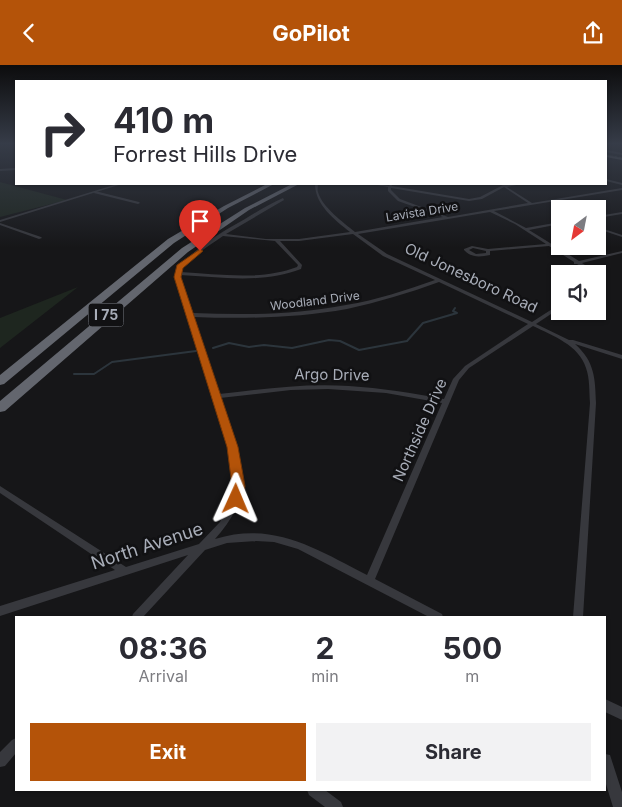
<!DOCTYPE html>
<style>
body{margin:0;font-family:Inter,sans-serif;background:#f2f2f3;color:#2b2b33;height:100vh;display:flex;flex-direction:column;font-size:19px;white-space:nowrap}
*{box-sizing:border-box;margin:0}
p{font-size:16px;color:#7c7c81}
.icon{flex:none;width:28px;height:28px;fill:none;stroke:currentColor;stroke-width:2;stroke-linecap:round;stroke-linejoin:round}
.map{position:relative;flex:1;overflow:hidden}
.panel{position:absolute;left:15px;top:551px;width:591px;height:175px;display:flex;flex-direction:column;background:#fff;border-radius:0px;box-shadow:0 1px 4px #0004}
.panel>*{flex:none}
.hud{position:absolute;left:15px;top:15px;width:592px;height:105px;border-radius:0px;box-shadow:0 1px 4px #0004;background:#fff;color:#2b2b33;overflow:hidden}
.needle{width:32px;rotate:212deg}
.tools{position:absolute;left:551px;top:135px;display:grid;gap:10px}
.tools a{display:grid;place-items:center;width:55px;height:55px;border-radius:0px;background:#fff;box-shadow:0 1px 4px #0004;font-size:25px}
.pin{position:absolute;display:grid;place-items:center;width:42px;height:42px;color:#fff;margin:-51px -21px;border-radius:50% 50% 50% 0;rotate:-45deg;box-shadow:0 0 5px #0007}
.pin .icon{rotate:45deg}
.me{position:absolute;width:55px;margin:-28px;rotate:1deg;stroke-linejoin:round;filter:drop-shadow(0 0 4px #0008)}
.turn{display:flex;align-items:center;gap:18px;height:105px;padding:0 15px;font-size:22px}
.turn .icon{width:65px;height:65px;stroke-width:2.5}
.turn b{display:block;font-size:35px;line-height:42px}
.eta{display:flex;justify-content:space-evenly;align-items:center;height:85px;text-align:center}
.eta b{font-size:30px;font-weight:700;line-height:35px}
.cta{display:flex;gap:10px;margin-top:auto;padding:10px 15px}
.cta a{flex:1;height:58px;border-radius:0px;background:#b45309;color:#fff;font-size:20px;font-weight:700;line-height:58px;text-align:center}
.cta a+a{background:#f2f2f3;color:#2b2b33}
header{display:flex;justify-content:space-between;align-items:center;height:65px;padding:0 15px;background:#b45309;color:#fff;font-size:22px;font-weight:700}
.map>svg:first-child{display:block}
.green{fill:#1e261f}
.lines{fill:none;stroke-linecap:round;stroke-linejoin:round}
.stream{stroke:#2c353c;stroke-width:2}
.minor{fill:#37383d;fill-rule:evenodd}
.tertiary{fill:#37383d;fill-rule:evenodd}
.primary{fill:#53555c;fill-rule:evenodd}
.motorway{fill:#63666e;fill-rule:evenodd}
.rail{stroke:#4a4c52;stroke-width:1;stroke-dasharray:2.5 2;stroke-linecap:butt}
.route{fill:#b45309;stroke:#753606}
.labels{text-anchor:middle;stroke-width:5;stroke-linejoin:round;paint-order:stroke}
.far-street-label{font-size:12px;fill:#a8adb8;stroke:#111113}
.shield{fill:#111113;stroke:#7b7e86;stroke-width:1}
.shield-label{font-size:14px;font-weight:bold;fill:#a8adb8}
.street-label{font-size:15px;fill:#a8adb8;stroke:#111113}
.near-street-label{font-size:18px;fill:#a8adb8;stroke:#111113}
</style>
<header><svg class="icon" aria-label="back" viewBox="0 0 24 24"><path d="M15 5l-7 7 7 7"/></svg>GoPilot<svg class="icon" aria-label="share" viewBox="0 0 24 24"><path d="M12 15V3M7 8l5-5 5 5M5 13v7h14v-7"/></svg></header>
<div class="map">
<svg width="622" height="742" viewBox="0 0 622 742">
<rect width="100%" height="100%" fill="#161618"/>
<!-- green -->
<path class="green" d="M0,117l67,18 -67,17z
M78,222l-78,61v-30z"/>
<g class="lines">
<!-- stream -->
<path class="stream" d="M213,283l16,-5 20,4 15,-2 28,3 37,-8 11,1 19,9 48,-9 16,-18 34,-10 -4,-2 2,-3
M74,309h20l18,-12 84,-11"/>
<!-- minor -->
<path class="minor" d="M606,79h5l-5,2z
M16,103v2l-16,1v-2z
M606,114l16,4v2l-16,-4z
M315,119h3c0,3 -1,6 0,8 4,15 25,30 37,40l88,-15 -45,-16 -10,-10v-4l-15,-3 16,2 2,-2 1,2 77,13 11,-2 23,-12 18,-1 -14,3 25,16 90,-15v2l-128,21 32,17 34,-6v2l-31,6 50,31 43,-10v2l-40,10 15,10h3l3,5 -5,5v-9h-6l-15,-10h-3v-2l-25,-16 -59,5v4c-10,2 -19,3 -26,-5v-1l8,-3 16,3 58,-5 -31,-20 -25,-12 -132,22 29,20 145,68 28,-18v4l-24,16 33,16h4l49,15v4l-47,-15c20,18 20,34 21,59l-13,214h-10l17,-214c-1,-12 0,-24 -4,-35 -7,-23 -33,-32 -53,-42l-64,42 -10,12 -84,199 67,35 1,3h-14l-131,-68 -24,-7 -18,-1 -29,2 -22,7 -62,67h-11l1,-3 55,-59 -188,61v-10l115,-36 -115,-77v-7l126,81 73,-23 21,-22 12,-23 2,-13 -6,-39 -53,-174c17,-24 45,-40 70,-54 13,-8 25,-15 38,-21l1,2 -58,34 40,5h33l51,-7c-15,-12 -35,-27 -35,-48zM504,122l24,16 -80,14 -48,-18 -9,-9v-2l78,13 13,-2zM353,169l30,22 52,24c-29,10 -58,20 -89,25 -51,10 -102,10 -153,8l-13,-38c40,2 82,9 121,-6l1,-4 -22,-24h19zM223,171l52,5 23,24 -1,2c-37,14 -78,7 -117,5 11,-15 28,-26 43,-36zM473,183l13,3v2l-10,1 -7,-4zM439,217l89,42 -63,42 -12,13 -9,20c-32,-6 -63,-11 -95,-13 -44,-3 -87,3 -130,8l-25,-77c51,2 102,1 153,-8 31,-7 62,-16 92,-27zM328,324l58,4 56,10 -75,172c-51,-26 -93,-54 -152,-36 10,-11 19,-24 25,-39 8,-23 -12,-79 -20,-102l71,-8z
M95,126l44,11 1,1 -2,1 -44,-11z
M622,147v2l-24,4v-2z
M0,158l41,14 1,1 -3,1 -39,-14z
M598,162l24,8v2l-24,-8z
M605,634l17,8v13l-17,-8z
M16,673v15l-11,13 -5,1v-15l12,-12z
M605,689l5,1 12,37v15h-9l-8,-26z
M307,725h18l16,12 2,5h-18l-16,-12z"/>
<!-- tertiary -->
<path class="tertiary" d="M606,85l16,3v2l-16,-3z
M117,119h5l-122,38v-2z"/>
<!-- primary -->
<path class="primary" d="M606,90l16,3v2l-16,-3z"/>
<!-- motorway -->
<path class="motorway" d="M267,119h7l-46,24 -54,35 -170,141 -4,1v-10l168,-136 56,-33z
M292,119h7l-50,26 -61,42 -183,159 -5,1v-11l182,-153 63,-40z"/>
<!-- rail -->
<path class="rail" d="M606,90l16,3"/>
</g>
<!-- sky -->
<linearGradient id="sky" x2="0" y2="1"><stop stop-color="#0c0c0d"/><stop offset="0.43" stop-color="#363c48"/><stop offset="1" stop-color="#363c48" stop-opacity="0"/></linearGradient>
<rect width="622" height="183" fill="url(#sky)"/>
<!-- route -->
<path class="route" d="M200,184l3,2 -20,17 -2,9 57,170 7,39 -2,13 -7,5 -6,-5 2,-13 -5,-39 -53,-170 3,-12z"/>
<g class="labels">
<!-- far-street labels -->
<g class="far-street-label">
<text transform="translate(422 147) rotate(-9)" y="4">Lavista Drive</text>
<text transform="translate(315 236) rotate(-7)" y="4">Woodland Drive</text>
</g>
<!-- shield labels -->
<rect class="shield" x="88.5" y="238.5" width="35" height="23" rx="4"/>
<g class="shield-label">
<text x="106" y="255">I 75</text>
</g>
<!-- street labels -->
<g class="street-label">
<text transform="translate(471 213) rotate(25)" y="5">Old Jonesboro Road</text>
<text transform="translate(332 310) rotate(1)" y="5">Argo Drive</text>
<text transform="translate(420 365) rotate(-66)" y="5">Northside Drive</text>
</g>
<!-- near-street labels -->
<g class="near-street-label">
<text transform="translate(147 481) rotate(-18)" y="6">North Avenue</text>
</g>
</g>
</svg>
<div class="tools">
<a><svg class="needle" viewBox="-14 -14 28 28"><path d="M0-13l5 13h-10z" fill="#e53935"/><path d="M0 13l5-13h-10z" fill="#7c7c81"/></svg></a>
<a><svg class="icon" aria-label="sound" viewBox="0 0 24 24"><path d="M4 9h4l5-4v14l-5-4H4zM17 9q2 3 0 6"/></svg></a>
</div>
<div class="pin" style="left:200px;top:186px;background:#d93025"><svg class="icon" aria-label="arrive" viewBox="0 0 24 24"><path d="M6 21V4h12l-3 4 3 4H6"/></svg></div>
<svg class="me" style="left:236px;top:434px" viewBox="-20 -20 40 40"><path d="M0-17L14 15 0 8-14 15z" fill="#b45309" stroke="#fff" stroke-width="4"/></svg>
<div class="hud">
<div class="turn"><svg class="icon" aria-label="right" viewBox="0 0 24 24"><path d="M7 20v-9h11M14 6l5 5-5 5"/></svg><div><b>410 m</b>Forrest Hills Drive</div></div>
</div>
<section class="panel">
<div class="eta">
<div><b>08:36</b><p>Arrival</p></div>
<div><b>2</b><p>min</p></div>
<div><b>500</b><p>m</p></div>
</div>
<div class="cta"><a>Exit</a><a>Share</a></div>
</section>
</div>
